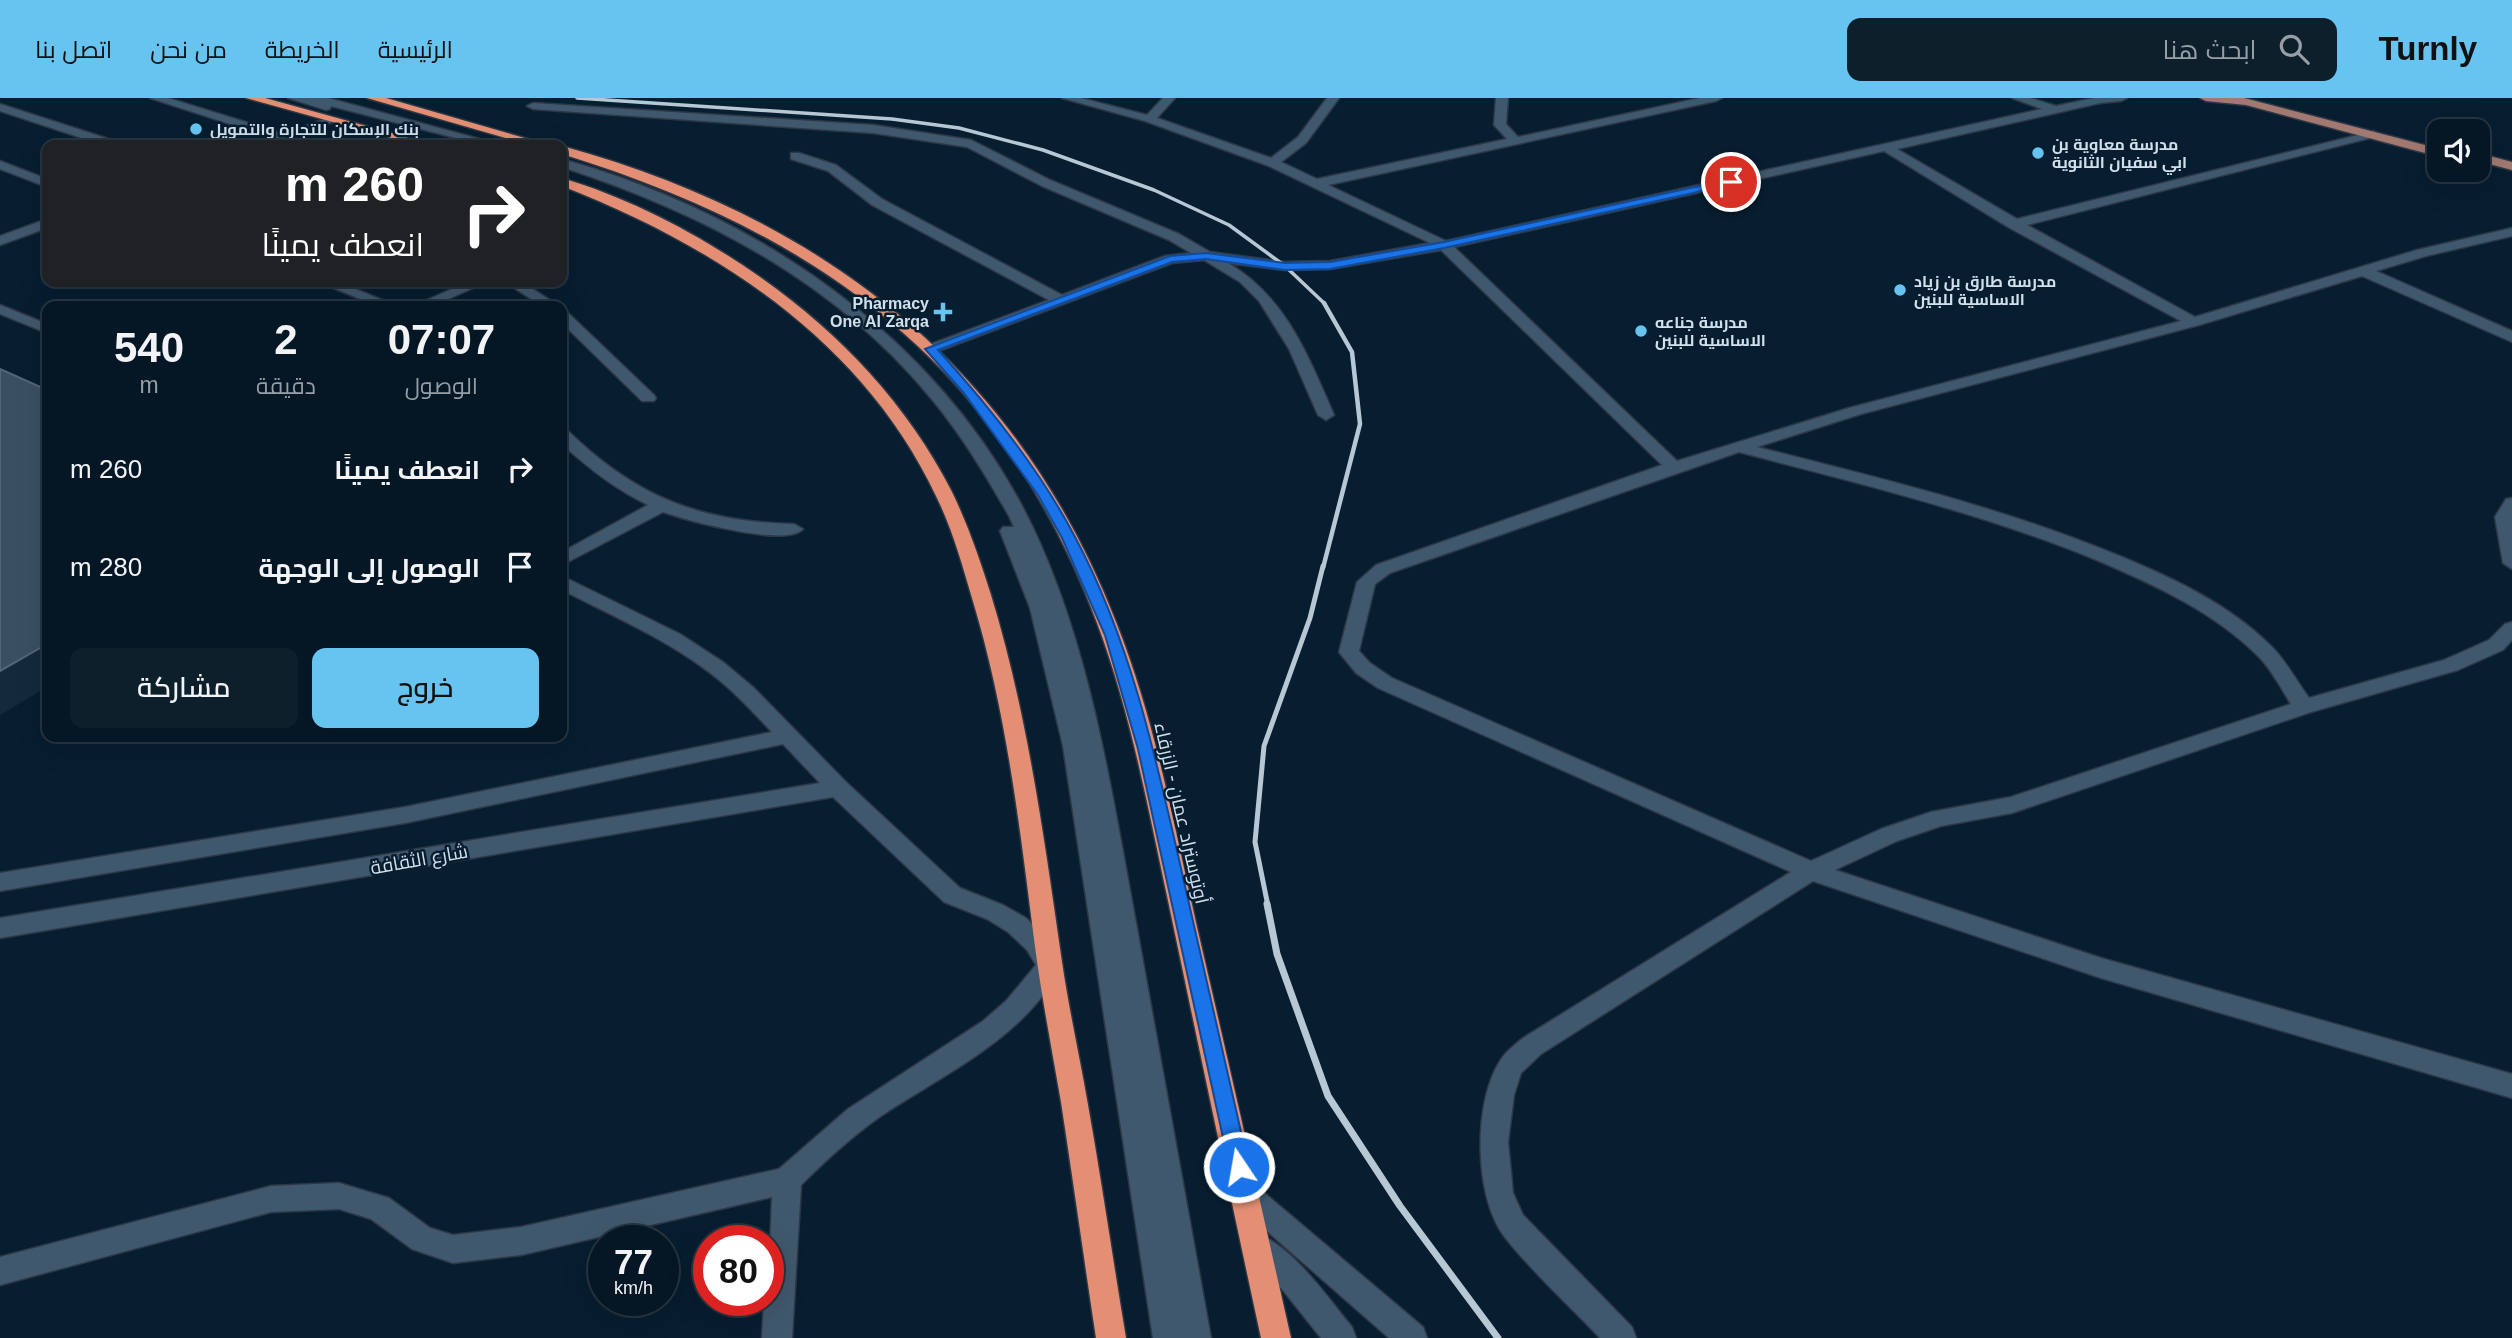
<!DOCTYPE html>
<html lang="ar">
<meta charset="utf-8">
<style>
body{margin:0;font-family:Arial,Cairo,sans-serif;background:#0e1f2c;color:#f1f3f6;direction:rtl;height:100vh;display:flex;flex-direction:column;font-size:26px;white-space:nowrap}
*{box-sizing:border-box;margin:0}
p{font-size:23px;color:#979fa6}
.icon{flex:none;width:38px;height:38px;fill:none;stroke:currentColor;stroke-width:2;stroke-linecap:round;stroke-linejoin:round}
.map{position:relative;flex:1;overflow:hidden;direction:ltr}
.drawer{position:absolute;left:42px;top:203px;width:525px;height:441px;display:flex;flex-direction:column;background:#051624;border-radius:14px;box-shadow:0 7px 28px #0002,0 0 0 2px #263541;direction:rtl}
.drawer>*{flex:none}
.top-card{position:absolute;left:42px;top:42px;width:525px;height:147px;border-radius:14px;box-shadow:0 7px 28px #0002,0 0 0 2px #263541;direction:rtl;background:#202124;color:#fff;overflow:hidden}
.tools{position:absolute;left:2427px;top:21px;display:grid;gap:14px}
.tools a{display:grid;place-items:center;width:63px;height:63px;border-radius:14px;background:#051624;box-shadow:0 7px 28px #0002,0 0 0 2px #263541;font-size:35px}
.speed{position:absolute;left:588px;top:1127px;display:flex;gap:14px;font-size:35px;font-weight:700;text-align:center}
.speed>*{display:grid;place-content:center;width:91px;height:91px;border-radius:50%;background:#051624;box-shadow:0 7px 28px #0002,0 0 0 2px #263541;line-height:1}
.speed small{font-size:18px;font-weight:400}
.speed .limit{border:10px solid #d22;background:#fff;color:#111}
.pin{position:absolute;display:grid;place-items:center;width:60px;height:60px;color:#fff;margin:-30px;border:4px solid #fff;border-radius:50%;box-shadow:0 2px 7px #0007}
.me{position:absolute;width:77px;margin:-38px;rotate:348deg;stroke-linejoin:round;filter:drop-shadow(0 0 5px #0008)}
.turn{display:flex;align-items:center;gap:24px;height:147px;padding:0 28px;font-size:32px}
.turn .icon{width:91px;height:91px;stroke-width:2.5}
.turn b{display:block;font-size:49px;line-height:60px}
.eta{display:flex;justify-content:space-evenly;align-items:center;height:119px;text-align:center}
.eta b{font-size:42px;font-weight:600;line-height:49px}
.button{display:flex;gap:14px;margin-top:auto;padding:14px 28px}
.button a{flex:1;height:80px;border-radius:14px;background:#67c4f0;color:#111;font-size:28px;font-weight:600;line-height:80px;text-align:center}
.button a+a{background:#0e1f2c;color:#f1f3f6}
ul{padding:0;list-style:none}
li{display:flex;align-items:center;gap:21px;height:98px;padding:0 28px}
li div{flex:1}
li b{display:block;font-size:26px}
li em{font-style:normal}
header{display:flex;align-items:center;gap:42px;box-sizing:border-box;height:98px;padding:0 35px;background:#67c4f0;color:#111}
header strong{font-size:33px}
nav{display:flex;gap:38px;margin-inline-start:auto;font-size:24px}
.search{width:490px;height:63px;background:#0e1f2c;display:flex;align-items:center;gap:18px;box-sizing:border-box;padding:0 24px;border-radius:14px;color:#979fa6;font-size:26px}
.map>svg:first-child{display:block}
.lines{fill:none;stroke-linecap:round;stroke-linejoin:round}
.minor-casing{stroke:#2e3746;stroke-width:3}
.major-casing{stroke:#2e3746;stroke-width:3}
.highway-casing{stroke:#2e3746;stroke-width:3}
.minor{fill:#40586d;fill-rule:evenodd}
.major{fill:#a27971;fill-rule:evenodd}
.highway{fill:#e48f74;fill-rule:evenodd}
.rail-far3{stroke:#b8c7d4;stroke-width:3.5}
.rail-far2{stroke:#b8c7d4;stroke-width:4.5}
.rail-far1{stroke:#b8c7d4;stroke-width:5}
.rail{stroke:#b8c7d4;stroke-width:7}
.shaded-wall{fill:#132a3d}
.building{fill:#3a5062;stroke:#526678;stroke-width:2}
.route{fill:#1a73e8;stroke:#114b97;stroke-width:2}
.poi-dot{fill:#67c4f0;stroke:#071e30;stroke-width:2.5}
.labels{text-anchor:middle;stroke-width:5;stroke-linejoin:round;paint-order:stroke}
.far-poi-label{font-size:16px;font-weight:bold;fill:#d2e0ec;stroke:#071e30;text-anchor:start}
.street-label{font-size:19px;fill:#d2e0ec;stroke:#071e30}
</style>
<header>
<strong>Turnly</strong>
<div class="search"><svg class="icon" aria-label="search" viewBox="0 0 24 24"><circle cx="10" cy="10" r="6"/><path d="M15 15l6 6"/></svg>ابحث هنا</div>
<nav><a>الرئيسية</a><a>الخريطة</a><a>من نحن</a><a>اتصل بنا</a></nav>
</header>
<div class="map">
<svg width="2512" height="1240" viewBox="0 0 2512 1240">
<rect width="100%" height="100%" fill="#071e30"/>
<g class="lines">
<!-- minor casing -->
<g class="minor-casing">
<path id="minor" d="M150,0h18l116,36 46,-17 10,2 -67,26 -5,-3 5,-4z
M288,0h40l174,47h-19l-152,-39 -1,3 -4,1z
M1062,0h19l66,17 16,-17h12l-18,20 114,40 27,-21 29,-39h12l-33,45 -25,19 36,17 190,-40 -13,-14 2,-27h12l-2,26 12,13 182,-39h22l-6,3 -388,84 118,56 596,-132 -30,-11h18l26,8 38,-8h33l-6,3 -21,2 -203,46 120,70 357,-88v6l-347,88 168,92 222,-67 95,-22v8l-86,20 -50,15 136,60v11l-150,-66 -163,49 -338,89 -104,33c121,31 240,59 355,106 57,23 116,50 160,94 14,14 25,35 37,51l135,-38 45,-20 16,-16 7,-2v18l-9,10 -45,20 -147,42 -299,101 -71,13 -44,15 -62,29 266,88 411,116v24l-411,-120 -288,-97 -272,173 -20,19 -7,22 -6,47 5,51 10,22 109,112 4,11h-36c-30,-32 -70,-68 -96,-102 -30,-40 -31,-133 -4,-175 5,-9 15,-16 23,-23l268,-166 -413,-184 -22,-15 -17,-21 18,-70 19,-17 286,-100 -221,-215 -111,19 -45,1 -57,-7c58,34 80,93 106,152l-8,5 -8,-5 -29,-66 -30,-48 -19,-19 -36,-22 -32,3 -236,89h-10l-3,-3 3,-3 123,-46 -177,-95 -44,-34 -37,-12v-6h8l37,12 46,34 180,96 103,-39 26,-3 -22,-13 -127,-54 -75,-39 -94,-14 -340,-24 -6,-3 6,-3 340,22 98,15 79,40 129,54 31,18 75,10 45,-1 100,-18 -161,-77 -124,-45zM1884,53l124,76 173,94 -332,87 -172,53 -223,-214zM1739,354c122,32 244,61 360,109 56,24 115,51 159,95 13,13 23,32 33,48l-280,93 -80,15 -50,17 -70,32 -419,-183 -22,-15 -11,-12 16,-67 15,-11z
M0,6l118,38 2,3h-17l-103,-34z
M562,61c202,56 391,188 478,384 53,120 72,251 96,380 25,138 50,277 75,415h-58l-90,-592 -33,-138 -30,-77 3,-4h11l-5,-11c-24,-42 -48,-82 -79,-119 -96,-116 -227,-184 -368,-230z
M0,63l47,18v8l-47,-18z
M47,121v9l-47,17v-9z
M319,184h19l59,24h-20z
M468,184h19l-55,24h-19z
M505,184h17l37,24h-17z
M0,207l47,19v9l-47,-19z
M562,213l5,1 87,83 2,3 -2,3h-12l-80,-78z
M562,332l6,1c68,66 132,91 226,93l9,5c-17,19 -117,-9 -140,-17l-101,53v-13l86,-47c-31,-15 -60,-37 -86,-61z
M2512,400v71l-9,-6 -8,-46 11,-18z
M562,478l118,58 43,28 31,26 92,94 114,106 43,17 23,13 19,18 17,29c-37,74 -119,109 -184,153 -28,20 -53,43 -77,67l-9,153h-30l2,-38h4l4,-103 -251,58 -68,8 -41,-14 -41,-30 -32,-10 -68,3 -271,73v-28l271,-71 68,-3 50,15 41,30 23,7 68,-8 258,-58 69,-60 135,-88 23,-20 30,-36 -9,-15 -19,-18 -21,-13 -43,-17 -111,-105 -833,141v-20l820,-135 -37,-39 -378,79 -405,68v-18l405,-66 367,-75c-20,-21 -40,-43 -63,-60 -45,-34 -98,-57 -147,-82z
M1245,1083l10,4 168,142 4,11h-38l-154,-135 -4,-9 4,-9z
M1257,1135c37,15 70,64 95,94l4,11h-35l-39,-49 -35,-32 -5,-10 5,-10z"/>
</g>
<!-- major casing -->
<g class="major-casing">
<path id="major" d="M2200,0h44l196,51v8l-194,-52 -40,-4z
M2478,55l34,9v8l-34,-9z"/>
</g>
<!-- highway casing -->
<g class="highway-casing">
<path id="highway" d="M246,0h19l170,47h-19z
M367,0h19l163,47h-19z
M562,48c259,71 455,221 554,476 39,98 58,203 81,305 32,137 63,274 94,411h-30c-31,-143 -61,-285 -91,-428 -21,-96 -38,-194 -73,-287 -96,-259 -279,-390 -535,-469z
M562,80c70,21 138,57 198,99 79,55 148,128 192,215 16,33 28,68 39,103 37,121 53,243 71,367 7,48 18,96 26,143 14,78 25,156 38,233h-30c-12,-79 -23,-158 -35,-236 -9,-52 -19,-103 -26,-155 -15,-118 -28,-234 -63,-349 -10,-34 -20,-70 -36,-102 -73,-155 -220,-250 -374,-310z"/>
</g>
<!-- minor -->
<use href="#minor" class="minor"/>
<!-- major -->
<use href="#major" class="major"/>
<!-- highway -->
<use href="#highway" class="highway"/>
<!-- rail-far3 -->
<path class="rail-far3" d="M577,0l315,21 67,9 84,22 111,40 75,35 56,41 40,38"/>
<!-- rail-far2 -->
<path class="rail-far2" d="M1323,470l37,-144 -8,-72 -28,-49"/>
<!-- rail-far1 -->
<path class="rail-far1" d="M1268,808l-13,-64 9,-96 46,-128 13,-52"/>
<!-- rail -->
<path class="rail" d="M1267,806l10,50 51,142 72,110 98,132"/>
</g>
<!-- shaded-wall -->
<path class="shaded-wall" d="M47,546v43l-47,28v-44z"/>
<!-- building -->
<path class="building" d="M0,271l47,21v254l-47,27z"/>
<!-- route -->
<path class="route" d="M1731,81l3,1v4l-290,64 -114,21 -45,1 -79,-11 -34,3 -234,88c51,56 102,120 137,187 56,105 81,221 107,336 23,98 45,196 67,294l-3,7 -7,3 -8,-3 -93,-425 -33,-114 -43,-97 -24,-43 -75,-103 -38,-43 245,-93 36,-3 79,10 45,-1 114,-20z"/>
<!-- markers -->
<g class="poi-dot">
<circle cx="196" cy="31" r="7"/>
<circle cx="2038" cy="55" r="7"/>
<circle cx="1900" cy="192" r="7"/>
<path d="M939.5 203.5h7v7h7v7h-7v7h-7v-7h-7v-7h7z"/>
<circle cx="1641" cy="233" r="7"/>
</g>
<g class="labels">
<!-- far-poi labels -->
<g class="far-poi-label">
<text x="210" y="37">بنك الإسكان للتجارة والتمويل</text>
<text x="2052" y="52">مدرسة معاوية بن<tspan x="2052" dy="18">ابي سفيان الثانوية</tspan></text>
<text x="1914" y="189">مدرسة طارق بن زياد<tspan x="1914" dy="18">الاساسية للبنين</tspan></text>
<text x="929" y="211" text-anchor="end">Pharmacy<tspan x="929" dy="18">One Al Zarqa</tspan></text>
<text x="1655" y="230">مدرسة جناعه<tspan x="1655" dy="18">الاساسية للبنين</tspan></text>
</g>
<!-- street labels -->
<g class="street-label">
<text transform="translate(1182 715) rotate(77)" y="7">أوتوستراد عمان - الزرقاء</text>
<text transform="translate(419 761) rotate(-10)" y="7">شارع الثقافة</text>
</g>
</g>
</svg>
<div class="tools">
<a><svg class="icon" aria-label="sound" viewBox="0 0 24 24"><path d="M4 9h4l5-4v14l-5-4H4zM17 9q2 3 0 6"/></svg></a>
</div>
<div class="speed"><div>77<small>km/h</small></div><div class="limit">80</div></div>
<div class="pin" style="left:1731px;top:84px;background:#d93025"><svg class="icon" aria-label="arrive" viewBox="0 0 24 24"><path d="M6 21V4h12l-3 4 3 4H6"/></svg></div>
<svg class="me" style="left:1239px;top:1069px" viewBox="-20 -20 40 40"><circle r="17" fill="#1a73e8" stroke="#fff" stroke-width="3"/><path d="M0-11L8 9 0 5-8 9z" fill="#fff"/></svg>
<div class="top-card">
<div class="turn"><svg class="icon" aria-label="right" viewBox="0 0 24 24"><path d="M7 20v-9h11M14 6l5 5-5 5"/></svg><div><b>260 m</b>انعطف يمينًا</div></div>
</div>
<section class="drawer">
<div class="eta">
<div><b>07:07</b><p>الوصول</p></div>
<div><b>2</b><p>دقيقة</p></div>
<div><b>540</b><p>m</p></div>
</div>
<ul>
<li><svg class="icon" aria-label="right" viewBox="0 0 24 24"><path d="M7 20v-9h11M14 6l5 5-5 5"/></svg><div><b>انعطف يمينًا</b></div><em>260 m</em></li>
<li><svg class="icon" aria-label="arrive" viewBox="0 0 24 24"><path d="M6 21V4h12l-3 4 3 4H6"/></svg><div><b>الوصول إلى الوجهة</b></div><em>280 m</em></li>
</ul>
<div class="button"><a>خروج</a><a>مشاركة</a></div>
</section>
</div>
